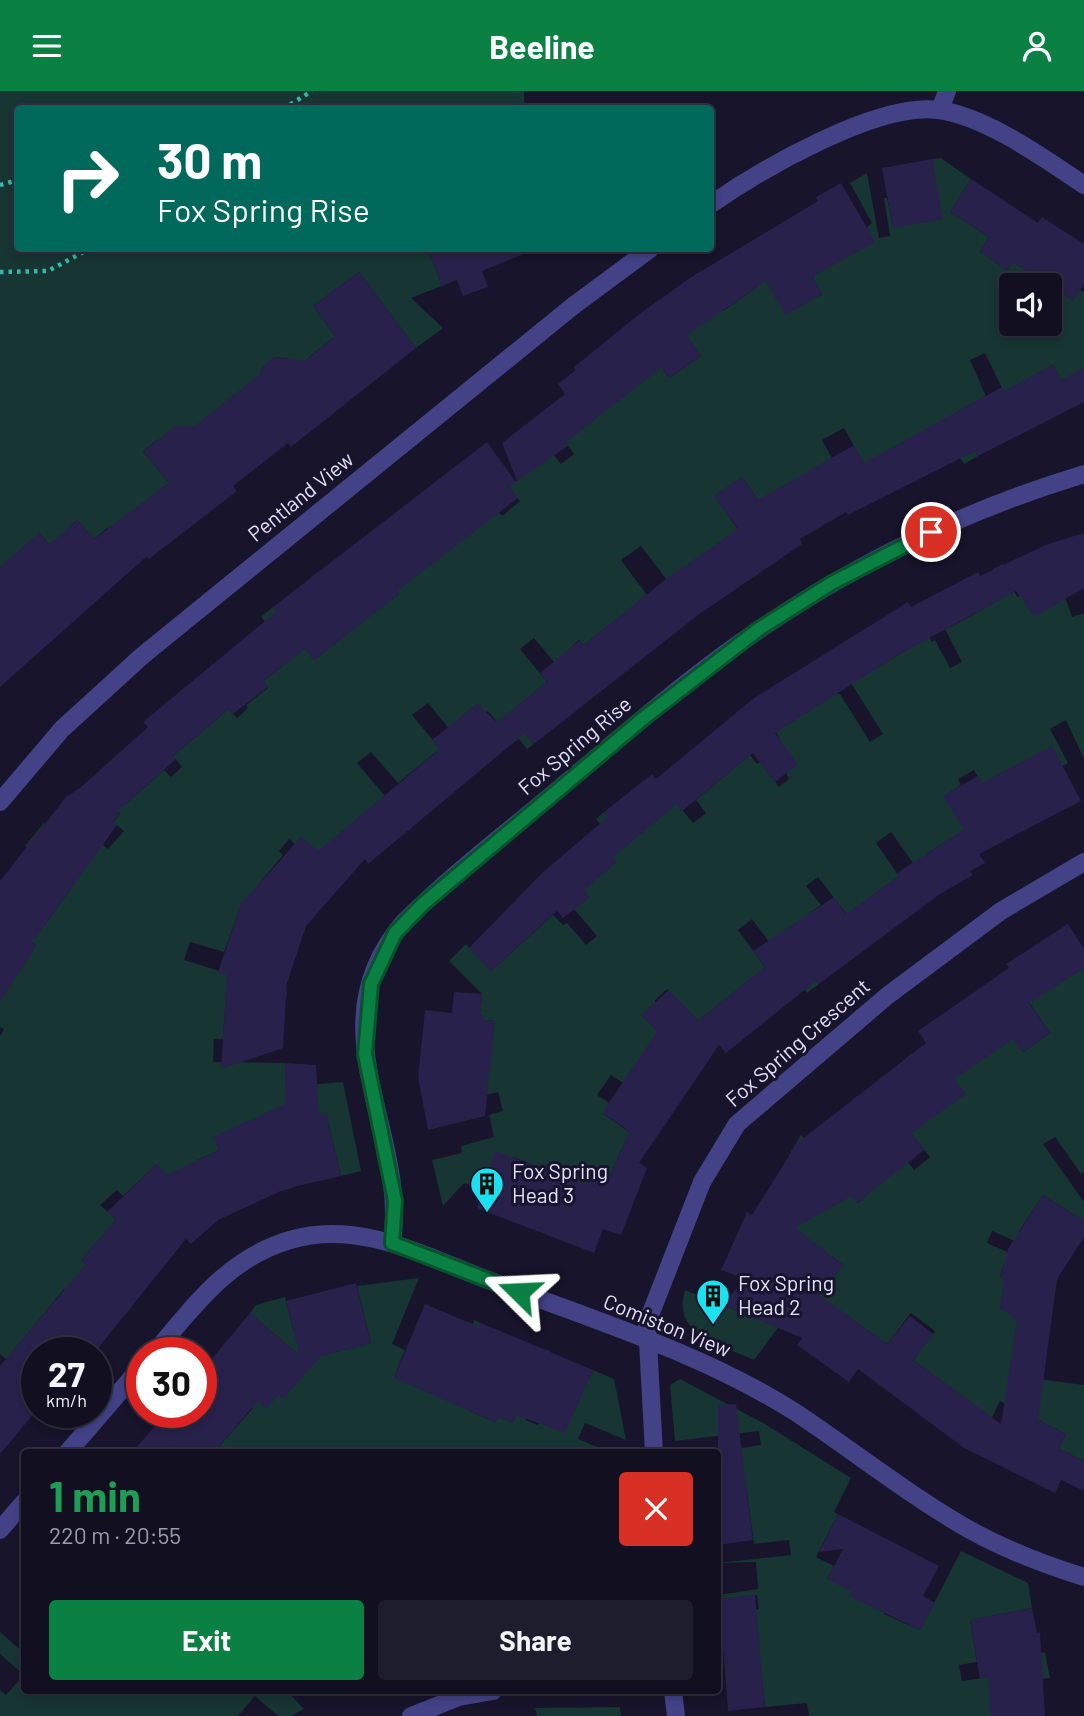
<!DOCTYPE html>
<meta charset="utf-8">
<style>
body{margin:0;font-family:Barlow,sans-serif;background:#1e1d2d;color:#f1f3f6;height:100vh;display:flex;flex-direction:column;font-size:26px;white-space:nowrap}
*{box-sizing:border-box;margin:0}
p{font-size:23px;color:#9c9ca5}
.icon{flex:none;width:38px;height:38px;fill:none;stroke:currentColor;stroke-width:2;stroke-linecap:round;stroke-linejoin:round}
.map{position:relative;flex:1;overflow:hidden}
.details{position:absolute;left:21px;top:1358px;width:700px;height:245px;display:flex;flex-direction:column;background:#110f20;border-radius:7px;box-shadow:0 4px 10px #0003,0 0 0 2px #302f3e}
.details>*{flex:none}
.top-card{position:absolute;left:14px;top:14px;width:700px;height:147px;border-radius:7px;box-shadow:0 4px 10px #0003,0 0 0 2px #302f3e;background:#00695c;color:#fff;overflow:hidden}
.tools{position:absolute;left:999px;top:182px;display:grid;gap:14px}
.tools a{display:grid;place-items:center;width:63px;height:63px;border-radius:7px;background:#110f20;box-shadow:0 4px 10px #0003,0 0 0 2px #302f3e;font-size:35px}
.speed{position:absolute;left:21px;top:1246px;display:flex;gap:14px;font-size:35px;font-weight:700;text-align:center}
.speed>*{display:grid;place-content:center;width:91px;height:91px;border-radius:50%;background:#110f20;box-shadow:0 4px 10px #0003,0 0 0 2px #302f3e;line-height:1}
.speed small{font-size:18px;font-weight:400}
.speed .limit{border:10px solid #d22;background:#fff;color:#111}
.pin{position:absolute;display:grid;place-items:center;width:60px;height:60px;color:#fff;margin:-30px;border:4px solid #fff;border-radius:50%;box-shadow:0 2px 7px #0007}
.me{position:absolute;width:77px;margin:-38px;rotate:291deg;stroke-linejoin:round;filter:drop-shadow(0 0 5px #0008)}
.turn{display:flex;align-items:center;gap:24px;height:147px;padding:0 28px;font-size:32px}
.turn .icon{width:91px;height:91px;stroke-width:2.5}
.turn b{display:block;font-size:49px;line-height:60px}
.round{display:grid;place-items:center;flex:none;width:74px;height:74px;border-radius:7px;background:#1e1d2d}
.summary{display:flex;align-items:center;justify-content:space-between;height:119px;padding:0 28px}
h1{font-size:42px;font-weight:700;line-height:52px;color:#1e9e55}
.action{display:flex;gap:14px;margin-top:auto;padding:14px 28px}
.action a{flex:1;height:80px;border-radius:7px;background:#0b8043;color:#fff;font-size:28px;font-weight:700;line-height:80px;text-align:center}
.action a+a{background:#1e1d2d;color:#f1f3f6}
header{display:flex;justify-content:space-between;align-items:center;height:91px;padding:0 28px;background:#0b8043;color:#fff;font-size:32px;font-weight:700}
.map>svg:first-child{display:block}
.green{fill:#173533}
.building{fill:#28214b}
.lines{fill:none;stroke-linecap:round;stroke-linejoin:round}
.path{stroke:#3bb6ab;stroke-width:4.5;stroke-dasharray:3.5 5;stroke-linecap:butt}
.minor{stroke:#434287;stroke-width:18}
.route-casing{stroke:#07532c;stroke-width:18}
.route{stroke:#0b8043;stroke-width:12}
.labels{text-anchor:middle;stroke-width:6;stroke-linejoin:round;paint-order:stroke}
.street-label{font-size:21px;fill:#e3e0fd;stroke:#17142b}
.poi-label{font-size:21px;fill:#e3e0fd;stroke:#17142b;text-anchor:start}
</style>
<header><svg class="icon" aria-label="menu" viewBox="0 0 24 24"><path d="M4 6h16M4 12h16M4 18h16"/></svg>Beeline<svg class="icon" aria-label="person" viewBox="0 0 24 24"><circle cx="12" cy="8" r="4"/><path d="M4 21q1-7 8-7t8 7"/></svg></header>
<div class="map">
<svg width="1084" height="1625" viewBox="0 0 1084 1625">
<rect width="100%" height="100%" fill="#17142b"/>
<!-- green -->
<path class="green" d="M0,0h524v10l5,7 -511,1v140h410l14,37 -31,12 32,30 -27,20 -57,-76 -46,34 25,34 -4,-3 -26,21 -7,15 -12,-14 -14,-2 -16,26 -21,9 -16,13 4,5 -45,60 -24,-30 -14,11 26,32 -51,41 -1,16 -10,-12 -13,11 -17,-19 -11,10v34l-27,-31 -39,54z
M941,67l30,21 -21,33 39,25 -9,15 27,18 6,-8 36,23h-37v39h38v-38l23,14 7,-10 4,2v76l-4,2 4,26 -6,3 2,5 -5,3 -22,-42 -35,19 -8,20 -25,-51 -15,7 16,36 -31,17 23,43 -14,8 -4,-6 -88,20 -28,-50 -22,12 16,29 -73,41 -23,-33 -27,19 23,34 -71,50 -26,-34 -20,14 26,35 -63,50 -5,-5 -14,13 -7,14 -24,-29 -14,11 27,33 -38,31 25,31 -7,5 -8,-10 -5,3 -26,-31 -3,2 -8,-9 -17,14 -4,19 -28,-34 -16,12 54,65 -4,4 -26,-32 -38,31 -27,-31 -14,11 55,65 -4,3 -26,-31 -34,78 -47,-41 -6,7 -6,-5 -10,12 4,4 -25,30 32,28 -4,10 -46,-15 -16,44 -34,-10 -6,18 103,32 -1,6 -60,-3 -3,44h-9l-1,23 72,1 1,24 57,-5 18,89 -20,5 -15,-63 -40,47 6,28 -11,3 -62,-41 -21,10 15,33 -37,-8 -20,-20 -33,31 -6,-6 -17,15 27,24 -34,17 -12,14 53,44 -9,11 -61,-26 -54,66 8,14 -18,-15v-318l4,-7 -4,-2v-28l36,-54 -36,-23v-29l45,32 30,-42 -50,-37 19,-23 38,34 15,-17 11,9 16,-18 -11,-9 7,-8 -19,-17 10,-9 15,16 38,-34 7,7 11,-10 -9,-11 56,-47 8,9 11,-10 -2,-3 22,-17 -5,-7 20,-15 1,-21 -23,-28 12,-10 41,53 38,-30 -41,-53 7,-5 20,25 37,15 24,-18 -9,-11 100,-81 12,14 18,-15 -11,-14 32,-26v-22l20,25 13,-10 -19,-26 76,-106 38,56 32,-22 -17,-24 8,-55 5,-4 26,38 34,-24 -24,-35 13,-7 39,69 37,-20 -10,-17 60,-54 -22,-40 17,-10 12,65 11,-2 -6,-38h3l6,29 49,-8 -10,-60z
M1003,473l14,33 5,-2 9,17 28,-32 13,37 12,-4v146l-18,-39 -16,9 18,34 -75,40 -19,-33 -16,9 3,6 -17,11 21,34 -39,24 20,33 -11,7 -44,-62 -15,11 23,33 -37,27 8,41 -52,-67 -12,9 15,19 -10,7 -14,40 22,32 -12,9 -55,-74 -14,11 27,37 -2,2 -65,52 -31,-32 -12,11 4,34 -36,49 -12,-8 -14,20 12,8 -6,11 47,32 -29,4 -11,26 8,15 -30,-11 -13,36 -34,-13 11,-31 -39,-15 -15,38 -34,-12 -21,23 -11,-46 30,-7 -1,-7 33,-9 -5,-22 14,-4 -5,-19 -16,4 13,-75 -11,-1v-4l-32,-3 1,-10 28,3 1,-12 -33,-33 17,-17 25,27 62,-56 10,10 4,-2 19,22 11,-9 -23,-27 10,-19 7,-58 9,-8 -4,-5 8,-7 26,31 41,-47 22,27 13,-10 -10,-13 54,-45 7,9 3,-2 19,25 10,-8c-9,-14 -4,-33 -13,-47l59,-38h5l30,48 13,-8 -32,-51 78,-46 3,5 3,-2 15,28 12,-6 -33,-64 5,-3 17,32 57,-32 -15,-26z
M1084,877v203l-3,3 -26,-37 -12,7 41,58v19l-41,-26 -24,36 16,10 -4,7 -39,-17 -5,12 43,19 -2,8 -24,-7 -4,14 24,7 -15,91 75,10v76l-25,-12 7,-15 -66,-33 -15,31 -12,-28 -60,-44 22,-29 -24,-18 -24,31 -68,-48 24,-31 -11,-9 -78,104c-33,-15 -83,-24 -69,-70l72,29 -4,-77 84,-39 -14,-28 -34,-20 12,-20 57,68 11,-10 -15,-19 21,-44 -23,-30 5,-4 57,74 16,-13 -34,-42 34,-26 -24,-31 6,-5 23,31 30,10 -21,-28 59,-42 20,28 27,-19 -21,-31z
M419,1187l-27,66 13,6 -11,28 49,-1 23,-56 7,3 1,-4 7,3 -25,59 22,9 -9,20 26,11 3,-5 15,5 30,-73 7,2 -25,59 1,10 11,5 8,-7 22,9 26,-57 21,9 12,61 -41,-17 -7,16 31,13 -396,1 40,-45 -47,-41 6,-7 54,48 12,-13 23,-38 -51,-44 6,-8 29,-8 8,32 31,26 47,-12 -14,-57z
M680,1288l85,45 86,54 -17,34 4,2 -22,43 18,9 -7,13 62,25 -5,10 36,16 41,-79 67,32 4,25 -62,12 7,42 -18,3 3,16 41,-6 -2,-15 44,-8 5,26 -37,3 -23,18 1,17h-182l-2,-13 -42,4 -10,-97 4,-1 -2,-14 -38,4v-4l39,-6 -2,-27 -38,1 73,-8 -2,-15 -35,4 -13,-96 20,-3 -2,-14 -84,10 -5,-56z
M0,1541l24,21v38h263l17,18 -13,7h-13l-23,-20 -17,20h-238v-26l6,5 18,-20 -24,-21z
M620,1616l1,9h-84l-2,-8z"/>
<!-- building -->
<path class="building" d="M932,68l11,60 -50,9 -11,-60z
M971,88l67,44 4,-6 42,27v40l-11,17 -60,-39 -6,8 -27,-18 9,-15 -39,-25z
M841,92l34,59 -63,35 10,17 -37,21 -19,-34 -79,54 14,21 -32,22 -7,-11 -96,75 3,3 -52,36 -15,-38 63,-49 -7,-10 18,-14 -2,-3 68,-55 48,-34 128,-77 -2,-4z
M428,158h105v1l-51,21 6,16 -25,9 -6,-16 -15,6z
M359,181l57,76 -125,99 -3,-4 -55,43 4,5 -88,68 -3,-2 -146,130v-120l39,-34 10,12 28,-25 17,19 75,-56 -26,-32 33,-25h19l65,-52 1,-6 13,-11 31,4 30,-25 -22,-30z
M1053,274l8,15 23,-12v34l-106,54 -3,-5 -127,64 -2,-3 -46,27 2,5 -104,71 -164,129 -9,-11 -157,131 -3,-5 -59,67 -19,57 -4,65 -62,21 6,-94 -9,-3 23,-68 60,-67 17,14 122,-102 -8,-9 45,-36 20,18 50,-40 -7,-9 40,-33 4,5 82,-66 72,-50 -24,-33 28,-19 16,23 96,-55 10,18 138,-76 2,4z
M487,351l29,40 -7,5 9,11 -121,93 2,3 -85,66 -9,-11 -42,32 5,6 -35,27 -4,-5 -56,47 3,3 -59,53 3,2 -7,7 4,4 -85,118 5,2 -37,57v-121l66,-84 15,-10 67,-60 -5,-5 133,-110 -3,-5z
M1084,442v55l-50,29 -18,-26 -118,64 -123,78 23,31 -23,18 -22,-29 -71,58 -5,-7 -64,53 4,5 -33,28 6,7 -27,21 -6,-7 -66,60 -22,-23 74,-76 65,-55 -4,-5 48,-38 4,5 98,-81 154,-96 3,5 67,-35 2,4 68,-32z
M1052,655l29,55 -102,53 6,9 -15,8 3,4 -33,19 -121,90 -2,-4 -91,73 -7,-8 -80,118 8,5 -26,67 -18,-6 -9,24 -117,-45 18,-57 91,34 3,-6 17,7 23,-55 -27,-18 55,-81 -16,-17 28,-25 29,31 67,-54 -12,-16 81,-54 12,17 53,-38 -2,-3 67,-43 -21,-34 35,-20 4,7z
M1068,833l16,25v19l-55,35 21,30 -27,19 -10,-13 -59,40 12,15 -55,39 13,17 -67,53 -6,-7 -56,32 48,37 -23,31 67,48 23,-28 23,18 -20,26 88,64 16,-104 -17,-12 4,-29 -4,-1 8,-29 35,-54 41,26v16l-27,42 -19,141 28,14 -7,15 25,12v30l-23,-11 -6,13 -91,-45 -106,-79 -9,13 -52,-37 5,-7 -80,-33 23,-26 -24,-9 26,-58 5,3 45,-72 129,-100 -8,-12 91,-63 -3,-4z
M454,901l28,2 -2,22h4v4l11,1 -10,95 -57,14 -10,-53 7,-67 27,3z
M285,972l31,2 3,50 7,-2 15,63 -56,13 -67,31 -27,24 -5,-5 -92,114h-57v57l-37,44v-88l86,-102 -5,-4 35,-41 -9,-7 50,-48 10,11 52,-25 -6,-13 73,-33z
M356,1192l15,60 -50,13 -38,43 -5,-4 -12,14 -8,-8 -45,52h-82l37,-41h33v-40l49,-59 50,43 -14,-55z
M425,1213l54,23 2,-4 112,47 -28,63 -49,-18 -3,8 -15,-6 -3,5 -101,-44z
M736,1313l17,136 -35,5v-140z
M838,1423l101,52 -16,30 12,7 -15,27 -71,-34 2,-5 -24,-12 16,-30 -24,3z
M755,1504l10,112 -37,4 -9,-112z
M1032,1517l5,25 3,-1 5,84h-54l-3,-39 -8,2 -10,-59z"/>
<g class="lines">
<!-- path -->
<path class="path" d="M283,18l29,-18
M0,94l18,-5
M0,181l48,-1 41,-22"/>
<!-- minor -->
<path class="minor" d="M940,19l7,-19
M710,114c50,-35 167,-103 228,-95 48,6 107,49 146,75
M0,711l62,-73 80,-73 431,-350 77,-57
M392,1151c17,-109 -79,-215 12,-320 49,-49 105,-91 157,-135 65,-54 129,-111 199,-158 100,-68 209,-120 324,-155
M154,1262c40,-47 74,-95 136,-113 67,-20 131,14 193,38 105,40 217,74 312,134 53,35 103,75 158,108 40,25 86,43 131,57
M67,1362l75,-87
M654,1362l-7,-130 55,-141 35,-58 150,-128 114,-85 83,-49
M0,1439l24,-28
M673,1600l3,25
M411,1625l48,-19 34,-6"/>
</g>
<g class="lines">
<!-- route casing -->
<g class="route-casing">
<path id="route" d="M519,1201l-127,-49 3,-42 -30,-147 6,-70 24,-51 28,-29 222,-187 114,-88 73,-46 99,-51"/>
</g>
<!-- route -->
<use href="#route" class="route"/>
</g>
<!-- icons -->
<defs>
<g id="building-pin" transform="scale(1.75)"><path d="M0 17L-7.5 6A9.5 9.5 0 1 1 7.5 6Z" fill="#1ae0ef" stroke="#17142b"/><path d="M-4-6H4V6H1V3H-1V6H-4ZM-2.5-4.3h1.7v1.8h-1.7ZM.8-4.3h1.7v1.8H.8ZM-2.5-1h1.7V.8h-1.7ZM.8-1h1.7V.8H.8Z" fill="#111"/></g>
</defs>
<g fill-rule="evenodd">
<use href="#building-pin" x="487" y="1093"/>
<use href="#building-pin" x="713" y="1205"/>
</g>
<g class="labels">
<!-- street labels -->
<g class="street-label">
<text transform="translate(301 406) rotate(-39)" y="7">Pentland View</text>
<text transform="translate(575 655) rotate(-40)" y="7">Fox Spring Rise</text>
<text transform="translate(798 952) rotate(-41)" y="7">Fox Spring Crescent</text>
<text transform="translate(667 1235) rotate(22)" y="7">Comiston View</text>
</g>
<!-- poi labels -->
<g class="poi-label">
<text x="512" y="1088">Fox Spring<tspan x="512" dy="24">Head 3</tspan></text>
<text x="738" y="1200">Fox Spring<tspan x="738" dy="24">Head 2</tspan></text>
</g>
</g>
</svg>
<div class="tools">
<a><svg class="icon" aria-label="sound" viewBox="0 0 24 24"><path d="M4 9h4l5-4v14l-5-4H4zM17 9q2 3 0 6"/></svg></a>
</div>
<div class="speed"><div>27<small>km/h</small></div><div class="limit">30</div></div>
<div class="pin" style="left:931px;top:441px;background:#d93025"><svg class="icon" aria-label="arrive" viewBox="0 0 24 24"><path d="M6 21V4h12l-3 4 3 4H6"/></svg></div>
<svg class="me" style="left:519px;top:1201px" viewBox="-20 -20 40 40"><path d="M0-17L14 15 0 8-14 15z" fill="#0b8043" stroke="#fff" stroke-width="4"/></svg>
<div class="top-card">
<div class="turn"><svg class="icon" aria-label="right" viewBox="0 0 24 24"><path d="M7 20v-9h11M14 6l5 5-5 5"/></svg><div><b>30 m</b>Fox Spring Rise</div></div>
</div>
<section class="details">
<div class="summary"><div><h1>1 min</h1><p>220 m · 20:55</p></div><a class="round" style="background:#d93025;color:#fff"><svg class="icon" aria-label="close" viewBox="0 0 24 24"><path d="M6 6l12 12M18 6L6 18"/></svg></a></div>
<div class="action"><a>Exit</a><a>Share</a></div>
</section>
</div>
